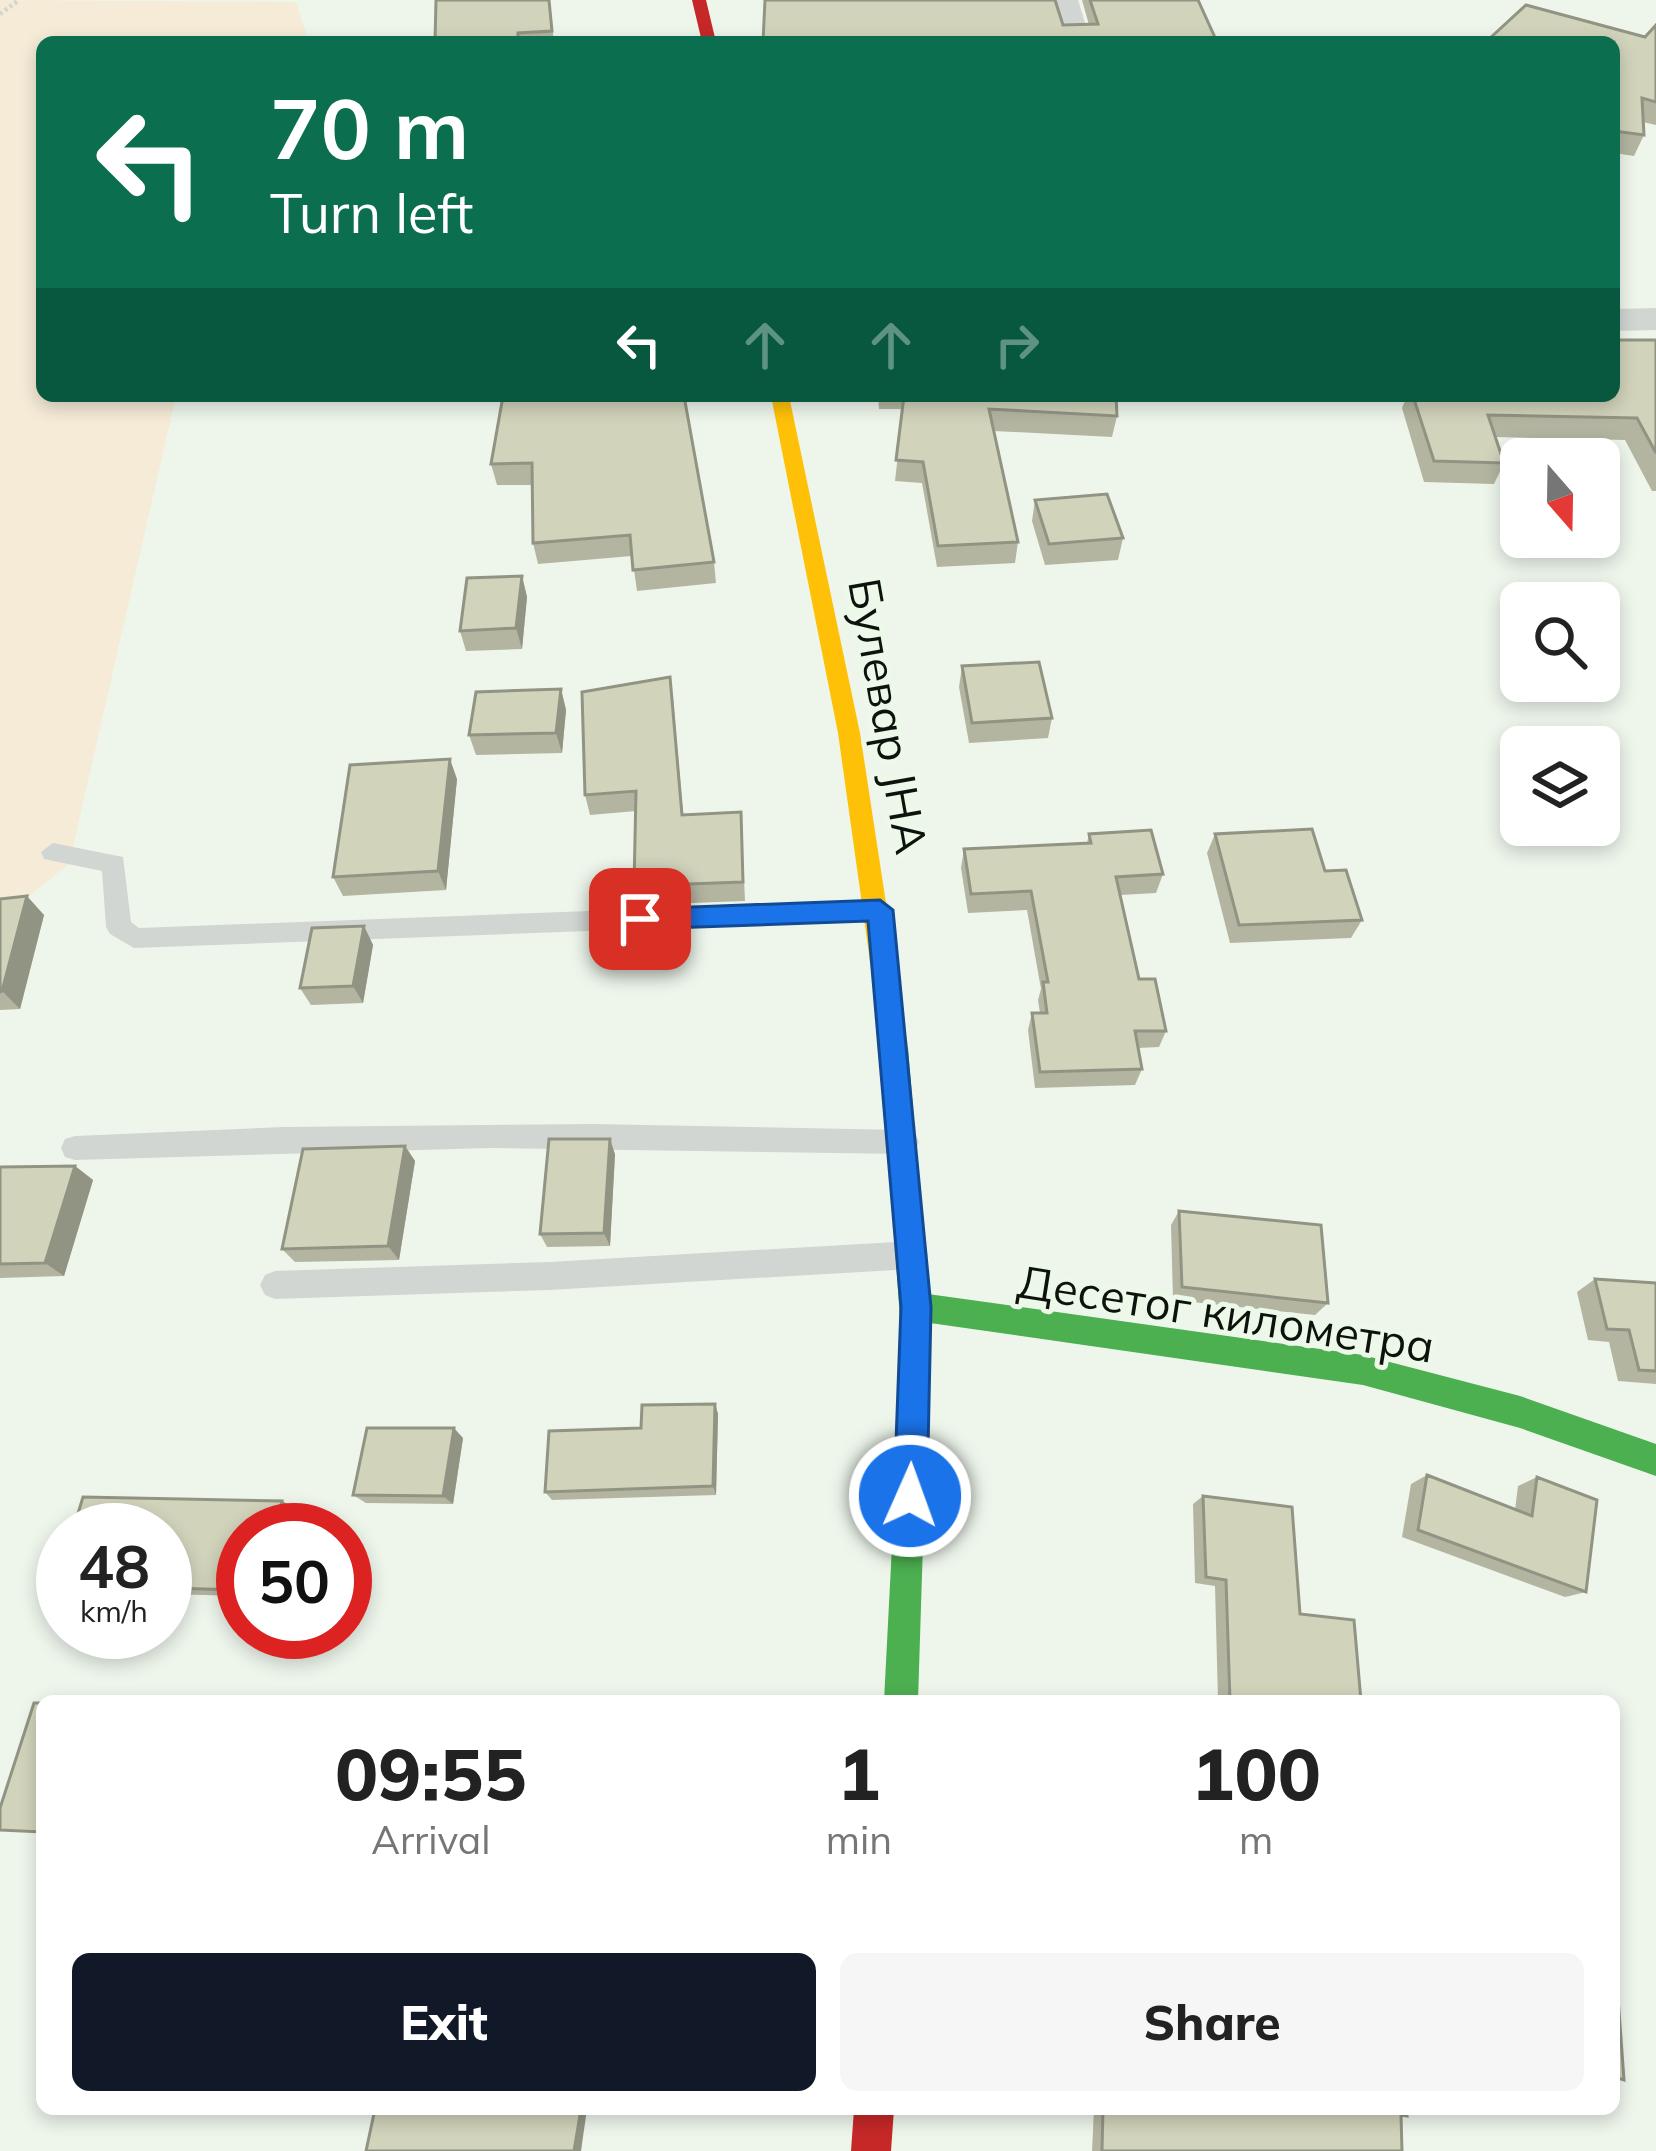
<!DOCTYPE html>
<meta charset="utf-8">
<style>
body{margin:0;font-family:Mulish,sans-serif;background:#f6f6f6;color:#222;height:100vh;display:flex;flex-direction:column;font-size:45px;white-space:nowrap}
*{box-sizing:border-box;margin:0}
p{font-size:39px;color:#767676}
.icon{flex:none;width:66px;height:66px;fill:none;stroke:currentColor;stroke-width:2;stroke-linecap:round;stroke-linejoin:round}
.map{position:relative;flex:1;overflow:hidden}
.side{position:absolute;left:36px;top:1695px;width:1584px;height:420px;display:flex;flex-direction:column;background:#fff;border-radius:18px;box-shadow:0 6px 18px #0003}
.side>*{flex:none}
.banner{position:absolute;left:36px;top:36px;width:1584px;height:366px;border-radius:18px;box-shadow:0 6px 18px #0003;background:#0b6e4f;color:#fff;overflow:hidden}
.needle{width:78px;rotate:160deg}
.fabs{position:absolute;left:1500px;top:438px;display:grid;gap:24px}
.fabs a{display:grid;place-items:center;width:120px;height:120px;border-radius:18px;background:#fff;box-shadow:0 6px 18px #0003;font-size:60px}
.speed{position:absolute;left:36px;top:1503px;display:flex;gap:24px;font-size:60px;font-weight:700;text-align:center}
.speed>*{display:grid;place-content:center;width:156px;height:156px;border-radius:50%;background:#fff;box-shadow:0 6px 18px #0003;line-height:1}
.speed small{font-size:30px;font-weight:400}
.speed .limit{border:18px solid #d22;background:#fff;color:#111}
.pin{position:absolute;display:grid;place-items:center;width:102px;height:102px;color:#fff;margin:-51px;border-radius:24px;box-shadow:0 6px 18px #0006}
.me{position:absolute;width:132px;margin:-66px;rotate:2deg;stroke-linejoin:round;filter:drop-shadow(0 0 9px #0008)}
.turn{display:flex;align-items:center;gap:42px;height:252px;padding:0 36px;font-size:54px}
.turn .icon{width:156px;height:156px;stroke-width:2.5}
.turn b{display:block;font-size:84px;line-height:102px}
.lanes{display:flex;align-items:center;height:114px;padding:0 36px;background:#0003;justify-content:center;gap:60px;direction:ltr}
.lanes .off{opacity:.35}
.eta{display:flex;justify-content:space-evenly;align-items:center;height:204px;text-align:center}
.eta b{font-size:72px;font-weight:800;line-height:84px}
.primary-button{display:flex;gap:24px;margin-top:auto;padding:24px 36px}
.primary-button a{flex:1;height:138px;border-radius:18px;background:#111827;color:#fff;font-size:48px;font-weight:800;line-height:138px;text-align:center}
.primary-button a+a{background:#f6f6f6;color:#222}
.map>svg:first-child{display:block}
.green{fill:#f5ebd7}
.lines{fill:none;stroke-linecap:round;stroke-linejoin:round}
.path{stroke:#d1d4d1;stroke-width:4.5;stroke-dasharray:3 3;stroke-linecap:butt}
.lane{fill:#d2d6d2;fill-rule:evenodd}
.street{fill:#d2d6d2;fill-rule:evenodd}
.fast{fill:#4caf50;fill-rule:evenodd}
.slow{fill:#ffc107;fill-rule:evenodd}
.jam{fill:#c62828;fill-rule:evenodd}
.wall{fill:#b4b5a1}
.shaded-wall{fill:#929483}
.building{fill:#d1d3bb;stroke:#929483;stroke-width:3}
.route{fill:#1a73e8;stroke:#114b97;stroke-width:3}
.labels{text-anchor:middle;stroke-width:10;stroke-linejoin:round;paint-order:stroke}
.street-label{font-size:45px;fill:#0d120d;stroke:#ecf9e9}
</style>
<div class="map">
<svg width="1656" height="2151" viewBox="0 0 1656 2151">
<rect width="100%" height="100%" fill="#eef6ec"/>
<!-- green -->
<path class="green" d="M0,0l296,2 13,40h-267v354h134l-107,468 -69,55z"/>
<g class="lines">
<!-- path -->
<path class="path" d="M0,14l19,-14"/>
<!-- lane -->
<path class="lane" d="M53,843l70,14 8,65 8,6 741,-28 12,10 -12,10 -746,28 -24,-14 -4,-7 -4,-56 -58,-12 -3,-7z
M594,1124l311,6 10,3 4,9 -4,9 -10,3 -415,-6 -415,12 -10,-3 -4,-9 4,-9 10,-3 208,-9z
M913,1241l10,4 5,10 -5,10 -10,4 -364,21 -274,9 -10,-4 -5,-10 5,-10 10,-4 274,-9z"/>
<!-- street -->
<path class="street" d="M1050,0h28l13,42h-28z
M1656,308v22l-42,1v-22z"/>
<!-- fast -->
<path class="fast" d="M895,1036l9,3 4,8 20,247 435,61 157,41 136,48v32l-136,-48 -157,-43 -433,-62 -12,378h-34l18,-350 -20,-304 4,-8z"/>
<!-- slow -->
<path class="slow" d="M771,396h18l71,337 48,314 -4,8h-18l-4,-8 -44,-314z"/>
<!-- jam -->
<path class="jam" d="M692,0h14l10,42h-14z
M854,2109h40l-3,42h-40z"/>
</g>
<!-- wall -->
<path class="wall" d="M436,0h113l5,42h-119z
M1082,0h116l19,42 -154,-17h26z
M1656,25v100l-13,-3 1,13 -10,21 -20,-3v-111h-127l2,-3 156,-2z
M1656,340v151h-4l-27,-51 -130,-3 9,26 -10,21 -70,-2 -22,-74 5,-12h207z
M503,396l211,166 2,21 -79,8 -5,-35 -94,8 -5,-21v-58h-36l-6,-21z
M878,396h238l1,20 -5,21 -118,-6 24,111 -3,21 -78,4 -15,-84 -27,-2 8,-72h-24z
M1035,500l88,38 -5,22 -73,5 -13,-44z
M522,576l5,21 -5,52 -56,2 -6,-20z
M962,666l90,52 -4,20 -79,5 -10,-56z
M561,689l5,21 -4,43 -86,2 -7,-20z
M673,698l10,117 58,-3 4,89 -107,4 -4,-19 2,-75 -46,4 -5,-20z
M457,779l-11,111 -103,6 -10,-19z
M1089,834l74,40 -7,19 -36,2 19,84 27,52 -7,16 -21,1 4,21 -7,16 -100,3 -7,-58 4,-17h8l-2,-13 3,-11 -14,-79 -59,3 -7,-45 3,-19 123,-6z
M1215,834l110,37 37,49 -11,18 -121,5 -23,-90z
M0,899l44,16 -24,94 -20,1z
M364,926l9,19 -10,58 -52,2 -11,-17z
M405,1146l10,15 -16,99 -104,2 -13,-13z
M615,1154l-5,92 -63,1 -7,-13z
M75,1166l18,14 -29,96 -64,2v-111z
M1179,1211l149,92 -13,12 -142,-15 -2,-75z
M1595,1279l61,4v101l-38,-3 -9,-39 -21,-2 -11,-48z
M715,1404l3,10 -2,81 -164,5 -7,-8 96,-64z
M463,1438l-10,66 -87,-1 -13,-8z
M1427,1475l88,35 3,-24 19,-9 49,115 -21,5 -163,-60 9,-53z
M1203,1496l97,118 61,87h-143l-3,-115 -20,-3 -2,-79z
M296,1509l-4,21h-49v66l-78,-2v-64z
M1094,2109h312l-5,6 1,36h-310z"/>
<!-- shaded-wall -->
<path class="shaded-wall" d="M522,576l5,21 -5,52 -6,-21z
M561,689l5,21 -4,43 -6,-20z
M450,759l7,20 -11,111 -8,-19z
M27,896l17,19 -24,94 -18,-18z
M364,926l9,19 -10,58 -10,-17z
M610,1139l5,15 -5,92 -6,-13z
M405,1146l10,15 -16,99 -11,-14z
M75,1166l18,14 -29,96 -19,-13z
M715,1404l3,10 -2,81 -3,-9z
M454,1428l9,10 -10,66 -10,-8z
M282,1501l14,8 -4,21h-17z
M581,2109h6l-6,42h-7z"/>
<!-- building -->
<path class="building" d="M436,0h113l3,31 -34,2v9h-83z
M765,0h290l8,25 35,-1 -8,-24h108l19,42h-454z
M1526,5l119,32 11,-12v77l-14,-4 2,37 -30,-4v-89h-115l-10,-3z
M1614,340h42v113l-19,-35 -149,-3 16,48 -70,-2 -21,-65h201z
M503,396h181l30,166 -81,8 -3,-35 -97,8 -1,-80 -41,1z
M904,396h212l1,20 -128,-7 29,133 -80,4 -15,-84 -27,-2z
M1107,494l16,44 -74,6 -14,-44z
M522,576l-6,52 -56,3 7,-53z
M1039,662l13,56 -80,5 -10,-57z
M670,677l12,138 59,-3 2,70 -109,4 2,-95 -51,4 -3,-103z
M561,689l-5,44 -87,2 7,-43z
M450,759l-12,112 -105,6 17,-112z
M1312,829l13,42 21,-1 16,50 -123,5 -24,-91z
M1151,830l12,44 -47,3 23,102h16l11,52h-31l7,38 -102,3 -8,-59h15l-4,-31h5l-17,-91 -60,3 -7,-45 127,-6 -2,-9z
M27,896l-25,95 -2,1v-93z
M364,926l-11,60 -53,2 12,-60z
M549,1139h61l-6,94 -64,1z
M405,1146l-17,100 -106,3 21,-100z
M75,1166l-30,97 -45,1v-97z
M1179,1211l142,14 7,78 -146,-16z
M1595,1279l61,4v88l-17,-1 -10,-40 -22,-1z
M715,1404l-2,82 -168,6 4,-61 92,-3 1,-23z
M367,1428h87l-11,68 -90,-1z
M1427,1475l105,41 5,-39 60,23 -11,92 -168,-62z
M1203,1496l89,11 8,107 54,6 7,81h-131l-4,-121 -20,-3z
M83,1497l199,4 -7,29h-32v60l-78,-2v-58h-92z
M63,1563v23h-7z
M34,1703h8v129l-42,-2v-22z
M1614,1956h1l9,124 -10,-3z
M375,2109h206l-7,42h-208z
M1103,2109h303l1,7 -6,-1 1,36h-300z"/>
<!-- route -->
<path class="route" d="M880,900l13,10 38,397 -4,189 -5,12 -12,5 -11,-5 -5,-12 7,-189 -33,-386 -228,8 -13,-10 13,-10z"/>
<g class="labels">
<!-- street labels -->
<g class="street-label">
<text transform="translate(888 716) rotate(80)" y="16">Булевар ЈНА</text>
<text transform="translate(1226 1314) rotate(9)" y="16">Десетог километра</text>
</g>
</g>
</svg>
<div class="fabs">
<a><svg class="needle" viewBox="-14 -14 28 28"><path d="M0-13l5 13h-10z" fill="#e53935"/><path d="M0 13l5-13h-10z" fill="#767676"/></svg></a>
<a><svg class="icon" aria-label="search" viewBox="0 0 24 24"><circle cx="10" cy="10" r="6"/><path d="M15 15l6 6"/></svg></a>
<a><svg class="icon" aria-label="layers" viewBox="0 0 24 24"><path d="M12 4l9 5-9 5-9-5zM3 14l9 5 9-5"/></svg></a>
</div>
<div class="speed"><div>48<small>km/h</small></div><div class="limit">50</div></div>
<div class="pin" style="left:640px;top:919px;background:#d93025"><svg class="icon" aria-label="arrive" viewBox="0 0 24 24"><path d="M6 21V4h12l-3 4 3 4H6"/></svg></div>
<svg class="me" style="left:910px;top:1496px" viewBox="-20 -20 40 40"><circle r="17" fill="#1a73e8" stroke="#fff" stroke-width="3"/><path d="M0-11L8 9 0 5-8 9z" fill="#fff"/></svg>
<div class="banner">
<div class="turn"><svg class="icon" aria-label="left" viewBox="0 0 24 24"><path d="M17 20v-9H6M10 6l-5 5 5 5"/></svg><div><b>70 m</b>Turn left</div></div>
<div class="lanes"><svg class="icon" aria-label="left" viewBox="0 0 24 24"><path d="M17 20v-9H6M10 6l-5 5 5 5"/></svg><svg class="icon off" aria-label="ahead" viewBox="0 0 24 24"><path d="M12 20V5M6 11l6-6 6 6"/></svg><svg class="icon off" aria-label="ahead" viewBox="0 0 24 24"><path d="M12 20V5M6 11l6-6 6 6"/></svg><svg class="icon off" aria-label="right" viewBox="0 0 24 24"><path d="M7 20v-9h11M14 6l5 5-5 5"/></svg></div>
</div>
<section class="side">
<div class="eta">
<div><b>09:55</b><p>Arrival</p></div>
<div><b>1</b><p>min</p></div>
<div><b>100</b><p>m</p></div>
</div>
<div class="primary-button"><a>Exit</a><a>Share</a></div>
</section>
</div>
